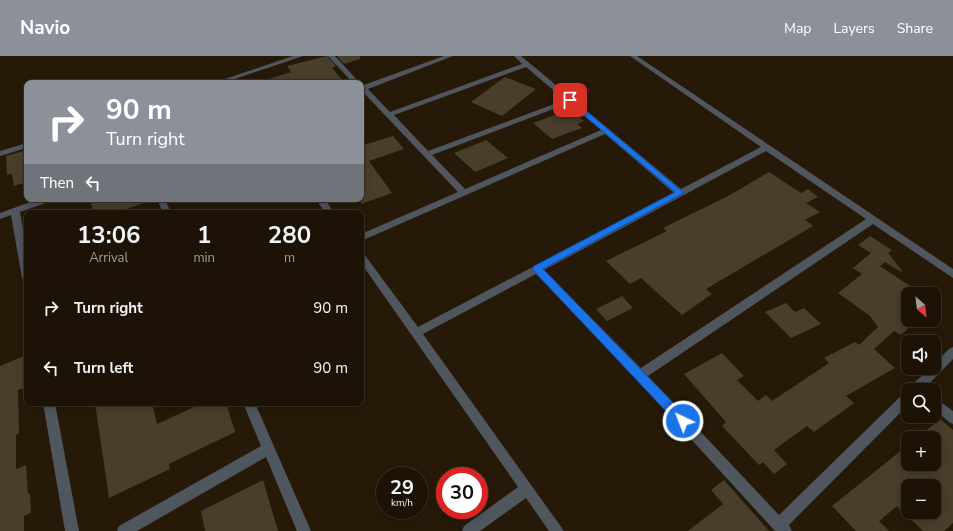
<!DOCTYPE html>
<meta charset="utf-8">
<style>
body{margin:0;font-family:"Nunito Sans",sans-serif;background:#251c10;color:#f1f3f6;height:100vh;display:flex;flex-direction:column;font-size:15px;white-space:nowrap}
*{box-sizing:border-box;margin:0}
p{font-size:13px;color:#a09e9b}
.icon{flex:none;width:22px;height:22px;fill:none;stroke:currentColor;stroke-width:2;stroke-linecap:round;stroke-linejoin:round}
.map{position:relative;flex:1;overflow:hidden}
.details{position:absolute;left:24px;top:154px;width:340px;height:196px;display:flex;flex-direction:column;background:#1c1306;border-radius:8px;box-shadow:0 2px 10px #0003,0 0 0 1px #3a3228}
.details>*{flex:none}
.hud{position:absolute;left:24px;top:24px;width:340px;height:122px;border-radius:8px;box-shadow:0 2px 10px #0003,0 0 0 1px #3a3228;background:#8c9099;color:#fff;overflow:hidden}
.needle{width:26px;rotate:152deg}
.fabs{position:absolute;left:901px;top:231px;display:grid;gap:8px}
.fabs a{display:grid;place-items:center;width:40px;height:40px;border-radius:8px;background:#1c1306;box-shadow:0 2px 10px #0003,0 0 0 1px #3a3228;font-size:20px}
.speed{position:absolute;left:376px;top:411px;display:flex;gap:8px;font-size:20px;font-weight:700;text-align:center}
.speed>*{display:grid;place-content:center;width:52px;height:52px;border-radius:50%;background:#1c1306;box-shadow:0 2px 10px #0003,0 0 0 1px #3a3228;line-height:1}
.speed small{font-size:10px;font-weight:400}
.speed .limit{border:6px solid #d22;background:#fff;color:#111}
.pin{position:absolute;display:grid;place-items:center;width:34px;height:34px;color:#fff;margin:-17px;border-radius:8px;box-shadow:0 2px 6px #0006}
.me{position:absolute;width:44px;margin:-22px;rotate:317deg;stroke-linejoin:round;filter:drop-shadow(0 0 3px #0008)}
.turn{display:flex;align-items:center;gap:14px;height:84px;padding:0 16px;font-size:18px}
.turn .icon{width:52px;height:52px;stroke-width:2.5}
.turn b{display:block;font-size:28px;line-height:34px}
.then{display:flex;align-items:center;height:38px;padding:0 16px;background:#0003;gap:8px;font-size:15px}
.eta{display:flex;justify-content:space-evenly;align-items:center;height:68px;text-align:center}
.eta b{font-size:24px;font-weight:700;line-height:28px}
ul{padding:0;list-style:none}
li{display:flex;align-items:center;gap:12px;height:60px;padding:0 16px}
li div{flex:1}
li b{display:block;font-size:15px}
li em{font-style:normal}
header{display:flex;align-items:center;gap:24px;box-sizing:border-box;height:56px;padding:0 20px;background:#8c9099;color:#fff}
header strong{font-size:19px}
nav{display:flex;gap:22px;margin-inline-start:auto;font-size:14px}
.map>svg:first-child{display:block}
.building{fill:#493e2b;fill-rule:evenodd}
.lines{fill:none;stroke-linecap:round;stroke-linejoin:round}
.street{fill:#4f565e;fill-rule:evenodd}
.route{fill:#1a73e8;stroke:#114b97}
</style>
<header>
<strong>Navio</strong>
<nav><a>Map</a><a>Layers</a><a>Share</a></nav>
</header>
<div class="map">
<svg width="953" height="475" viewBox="0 0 953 475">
<rect width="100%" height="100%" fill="#261908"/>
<!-- building -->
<path class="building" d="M327,0l9,10 -4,2 13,15h-79v-3l25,-8 -4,-6z
M337,0h23v3l-16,5z
M505,21l31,12 -34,27 -31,-14z
M571,53l13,12 -7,3 5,4 -30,11 -19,-16z
M393,80l11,13 -35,12 23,32 -31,11v-58z
M486,84l22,18 -33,14 -21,-19z
M27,94v32l-13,4 -2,-12 -5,1 -1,-19z
M769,116l32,21 7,-4 10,8 -12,6 14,9 -15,8 8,6 -107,63 6,5 -30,21 -41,-37 -11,6 -24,-23 61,-30 -4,-3 65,-32z
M89,143h60l1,2 -35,12h-21z
M870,180l22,14 -4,3 14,18 -1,1 -16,-10 -5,4 42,28h-14v26h9l-16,15 -7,-4 -20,18 21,19 -49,28 8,7 -40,29 -7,-6 -33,24 13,14 -13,10 -11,-12 -4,3 -37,-39 4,-4 -42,-48 38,-21 22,23 -7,4 21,21 8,-6 6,6 57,-38 -5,-5 31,-16 4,3 19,-18 -8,-11 -32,-23 24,-19 -9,-6 18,-15 -13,-8z
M622,240l11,12 -26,13 -11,-12z
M786,247l9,9 9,-4 17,16 -30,14 -26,-26z
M24,300l2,31 -8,3 1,43 -3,2v34l10,-4 2,29 2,-1 1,20 -7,3v15h-24v-165z
M95,347h57l5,21 37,-17 -2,-4h34l9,29 -66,32 1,5 -61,29z
M940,363l13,11v93l-9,8h-21l-26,-25 -18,15 10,10h-33l-24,-25 76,-61v19h26v-26h-17zM908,430h26v26h-26z
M263,424l15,51h-73l-4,-20z
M724,424l45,51h-81l35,-27 -12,-14z"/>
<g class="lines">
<!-- street -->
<path class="street" d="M293,0h10l-80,27h-10z
M328,0h7l25,27h-7z
M444,0h9l-85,33 22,23 132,-48 -8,-8h7l160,133 80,-42 -131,-91h7l316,213v9l-80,-54 -225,152 131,139 125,-122 4,-1v13l-119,120 3,6h-17l-139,-152 -100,-105 -113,60 141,197h-15l-23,-33 -46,33h-18l2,-5 54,-39 -157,-224v-11l3,2 54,73 256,-134 -69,-59 -244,107v-7l97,-42 -97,-102v-4zM526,11l39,33 -137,51 -34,-36zM569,47l32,27 -136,59 -33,-34zM766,95l100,68 -225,149 -97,-98z
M27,87v5l-27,8v-5z
M39,143h13l-1,2 -31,11 7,40v30l-3,-1 -2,-3 -11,-63 -11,4v-6z
M157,143h8l6,14h-8z
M316,143h9l9,14h-9z
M953,291v12l-30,31h-14l2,-4 19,-18h4v-4l15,-15z
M934,341l19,14v13l-4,-2 -15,-13z
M43,347h12l24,128h-14z
M243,347h12l56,128h-14l-31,-74 -129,74h-20l2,-5 142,-80z"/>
</g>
<!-- route -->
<path class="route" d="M568,43h4l112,94 -141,76 144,148 2,4 -2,4 -4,1 -4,-1 -147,-156 2,-3 141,-74 -107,-90z"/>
</svg>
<div class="fabs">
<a><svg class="needle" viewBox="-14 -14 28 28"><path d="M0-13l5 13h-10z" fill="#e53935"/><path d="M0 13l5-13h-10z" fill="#a09e9b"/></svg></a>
<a><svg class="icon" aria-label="sound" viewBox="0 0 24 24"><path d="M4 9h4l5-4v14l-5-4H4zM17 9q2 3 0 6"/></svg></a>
<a><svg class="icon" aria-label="search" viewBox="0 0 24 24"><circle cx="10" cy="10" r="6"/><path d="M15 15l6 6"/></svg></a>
<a>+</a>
<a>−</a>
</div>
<div class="speed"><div>29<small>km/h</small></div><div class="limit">30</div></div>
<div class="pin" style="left:570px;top:44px;background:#d93025"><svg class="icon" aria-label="arrive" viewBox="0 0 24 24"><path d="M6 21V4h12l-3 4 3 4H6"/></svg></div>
<svg class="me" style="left:683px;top:365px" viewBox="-20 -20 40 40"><circle r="17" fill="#1a73e8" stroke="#fff" stroke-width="3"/><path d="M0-11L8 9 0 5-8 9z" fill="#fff"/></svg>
<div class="hud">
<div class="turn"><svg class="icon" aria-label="right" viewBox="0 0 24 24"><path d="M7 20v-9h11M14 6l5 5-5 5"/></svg><div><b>90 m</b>Turn right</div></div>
<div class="then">Then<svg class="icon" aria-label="left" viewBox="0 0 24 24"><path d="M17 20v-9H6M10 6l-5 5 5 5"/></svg></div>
</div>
<section class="details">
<div class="eta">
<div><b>13:06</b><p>Arrival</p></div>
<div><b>1</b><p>min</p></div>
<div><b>280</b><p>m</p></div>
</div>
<ul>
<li><svg class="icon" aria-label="right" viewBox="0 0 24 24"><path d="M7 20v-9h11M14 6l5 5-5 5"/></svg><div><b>Turn right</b></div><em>90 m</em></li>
<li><svg class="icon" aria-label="left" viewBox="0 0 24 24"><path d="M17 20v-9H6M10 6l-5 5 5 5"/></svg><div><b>Turn left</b></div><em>90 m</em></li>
</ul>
</section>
</div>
